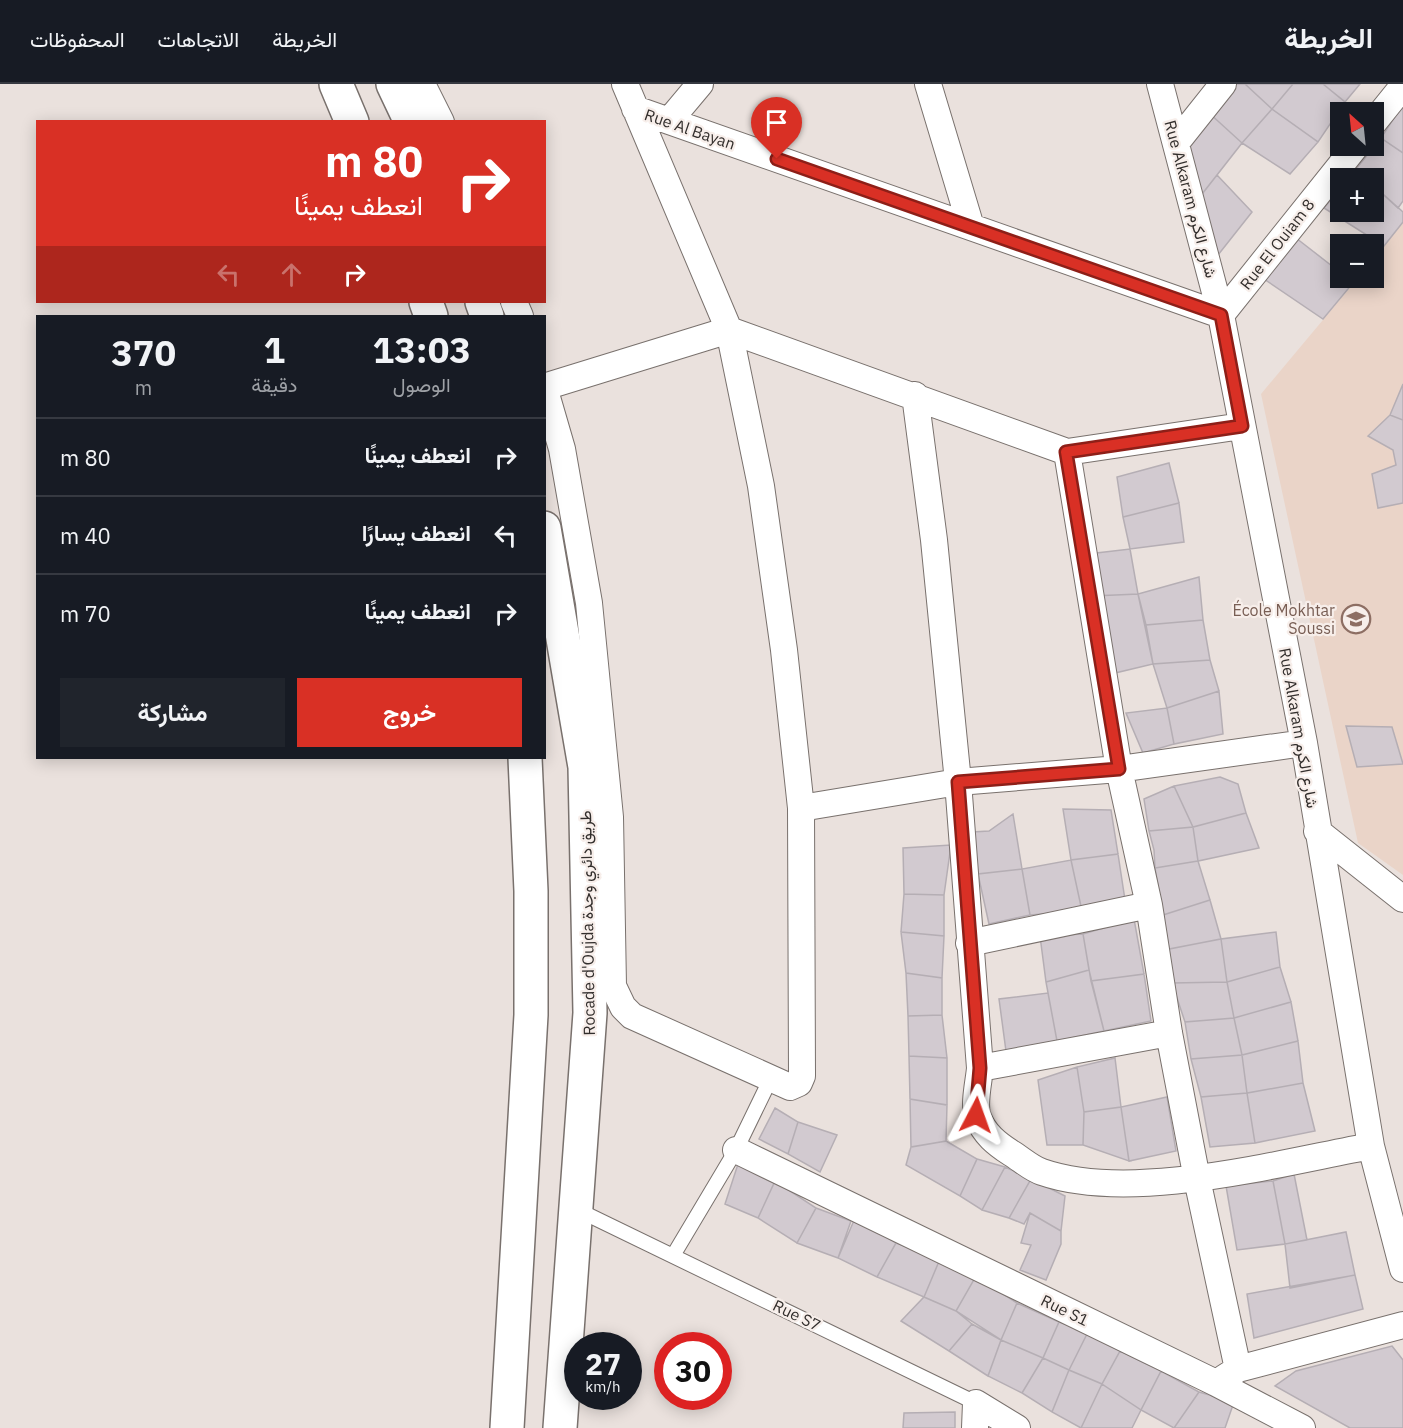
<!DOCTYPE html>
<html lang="ar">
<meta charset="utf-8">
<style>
body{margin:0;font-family:"IBM Plex Sans",Vazirmatn,sans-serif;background:#20242c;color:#f1f3f6;direction:rtl;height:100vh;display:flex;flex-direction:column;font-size:22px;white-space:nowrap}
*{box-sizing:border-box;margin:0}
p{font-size:20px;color:#9ea1a6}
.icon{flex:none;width:33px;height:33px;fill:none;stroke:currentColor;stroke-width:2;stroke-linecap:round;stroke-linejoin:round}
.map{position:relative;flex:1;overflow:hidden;direction:ltr}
.details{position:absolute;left:36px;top:231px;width:510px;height:444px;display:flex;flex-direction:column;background:#171b24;border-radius:0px;box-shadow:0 3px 15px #0003;direction:rtl}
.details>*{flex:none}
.top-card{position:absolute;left:36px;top:36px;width:510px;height:183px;border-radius:0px;box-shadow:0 3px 15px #0003;direction:rtl;background:#d93025;color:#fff;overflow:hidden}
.needle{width:39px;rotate:333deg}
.buttons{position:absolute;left:1330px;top:18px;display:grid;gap:12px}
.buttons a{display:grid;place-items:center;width:54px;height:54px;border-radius:0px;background:#171b24;box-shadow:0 3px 15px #0003;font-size:30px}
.speed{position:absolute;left:564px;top:1248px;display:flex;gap:12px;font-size:30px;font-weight:700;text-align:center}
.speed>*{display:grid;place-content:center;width:78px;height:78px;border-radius:50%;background:#171b24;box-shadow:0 3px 15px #0003;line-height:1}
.speed small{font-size:15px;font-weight:400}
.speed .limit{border:9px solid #d22;background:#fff;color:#111}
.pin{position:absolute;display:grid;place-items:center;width:51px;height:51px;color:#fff;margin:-62px -26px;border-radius:50% 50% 50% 0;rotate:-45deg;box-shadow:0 0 6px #0007}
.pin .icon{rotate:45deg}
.me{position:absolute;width:66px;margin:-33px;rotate:4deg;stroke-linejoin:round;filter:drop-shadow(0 0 4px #0008)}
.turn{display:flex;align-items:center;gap:21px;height:126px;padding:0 24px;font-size:27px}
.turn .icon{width:78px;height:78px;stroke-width:2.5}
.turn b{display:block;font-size:42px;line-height:51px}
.lanes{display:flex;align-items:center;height:57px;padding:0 24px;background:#0003;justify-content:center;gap:30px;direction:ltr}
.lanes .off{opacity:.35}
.eta{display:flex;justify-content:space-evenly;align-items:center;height:102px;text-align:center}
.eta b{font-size:36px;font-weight:700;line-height:42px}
.action{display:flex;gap:12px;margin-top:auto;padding:12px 24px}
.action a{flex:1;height:69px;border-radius:0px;background:#d93025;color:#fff;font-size:24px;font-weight:700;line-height:69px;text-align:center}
.action a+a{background:#20242c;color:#f1f3f6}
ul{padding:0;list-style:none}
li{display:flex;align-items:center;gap:18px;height:78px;padding:0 24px;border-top:2px solid #363941}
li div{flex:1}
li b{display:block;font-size:22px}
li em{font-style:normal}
header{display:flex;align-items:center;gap:36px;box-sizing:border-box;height:84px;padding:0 30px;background:#171b24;border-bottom:2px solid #363941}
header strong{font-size:28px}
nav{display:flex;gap:33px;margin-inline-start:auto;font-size:21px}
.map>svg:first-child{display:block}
.education{fill:#ead4c8}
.building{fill:#d2cad0;stroke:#b5aeb4;stroke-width:1.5}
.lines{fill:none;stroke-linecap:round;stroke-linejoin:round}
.service-casing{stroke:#79716d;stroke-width:16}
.minor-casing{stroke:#79716d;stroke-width:28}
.trunk-casing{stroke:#79716d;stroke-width:36}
.service{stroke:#fff;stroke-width:14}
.minor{stroke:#fff;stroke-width:26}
.trunk{stroke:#fff;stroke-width:33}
.route-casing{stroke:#8d1f18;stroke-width:15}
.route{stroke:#d93025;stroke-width:10}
.labels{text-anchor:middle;stroke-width:4.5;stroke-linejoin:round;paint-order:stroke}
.street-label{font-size:16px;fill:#322e2c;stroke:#f7eeea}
.education-label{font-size:16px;fill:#785e54;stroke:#f7eeea;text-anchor:end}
</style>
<header>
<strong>الخريطة</strong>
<nav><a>الخريطة</a><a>الاتجاهات</a><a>المحفوظات</a></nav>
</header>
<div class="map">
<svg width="1403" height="1344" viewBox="0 0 1403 1344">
<rect width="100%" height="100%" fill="#eae1dd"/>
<!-- education -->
<path class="education" d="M1403,138v653l-45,-32 -97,-449 97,-116h16v-20z"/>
<!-- building -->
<path class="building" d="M1228,0h17l27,25 -30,34 -34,-31z
M1245,0h48l-21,25z
M1293,0h30l22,18 -27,40 -46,-33z
M1323,0h37l-15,18z
M1403,20v49l-22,-15z
M1272,25l46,33 -28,32 -48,-31z
M1208,28l34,31 -47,60 -16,-57z
M1381,54l22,15v48l-5,7 -24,-22v-8h-8l-10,-9z
M1217,91l35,37 -34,43 -23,-52z
M1374,102l29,26v10l-19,24 -60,-38 17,-21v25h33z
M1296,154l45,35v5h5l7,5 -30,36 -59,-40z
M1403,300v36l-13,-5z
M1390,331l13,5v83l-25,5 -6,-34 24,-9 -3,-15 -25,-14z
M1169,379l10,40 -56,14 -6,-40z
M1179,419l5,39 -54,7 -7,-32z
M1130,465l8,45 -45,2 -5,-42z
M1199,493l4,43 -57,5 -8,-31z
M1138,510l15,70 -38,9 -22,-77z
M1203,536l7,40 -57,4 -7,-39z
M1210,576l9,31 -52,17 -14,-44z
M1219,607l4,43 -49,10 -7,-36z
M1167,624l7,36 -31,9 -17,-40z
M1346,642l46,1 11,37 -46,3z
M1220,693l18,7 8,29 -53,14 -19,-41z
M1174,702l19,41 -44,4 -5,-32z
M1063,725l48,1 7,44 -47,6z
M1246,729l13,35 -61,13 -5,-34z
M1013,730l9,55 -44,5 -6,-42 17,-1z
M1193,743l5,34 -43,7 -1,-18 -5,-19z
M951,761l-7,50 -40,-1 -1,-46z
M1118,770l7,46 -43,11 -11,-51z
M1071,776l11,51 -52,4 -8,-46z
M1198,777l12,39 -47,15 -8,-47z
M1022,785l8,46 -41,9 -11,-50z
M904,810l40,1v41l-43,-4z
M1210,816l11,39 -52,10 -6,-34z
M1134,835l10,55 -53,7 -8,-47z
M901,848l43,4 -2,42 -36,-5z
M1276,848l4,35 -53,15 -6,-43z
M1083,850l6,36 -43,12 -6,-46z
M1221,855l6,43 -55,1 -3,-34z
M1280,883l11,35 -57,16 -7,-36z
M1089,886l15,61 -47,10 -11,-59z
M906,889l36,5v37l-34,1z
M1144,890l7,47 -47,10 -13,-50z
M1227,898l7,36 -49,4 -13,-39z
M1048,909l9,48 -51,10 -7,-52z
M1291,918l7,39 -56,14 -8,-37z
M942,931l5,43 -38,-2 -1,-40z
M1234,934l8,37 -51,4 -6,-37z
M1298,957l5,42 -56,10 -5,-38z
M1242,971l5,38 -46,4 -10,-38z
M909,972l38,2v47l-37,-6z
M1115,974l6,49 -37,5 -7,-45z
M1077,983l7,45 -1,33h-36l-9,-65z
M1303,999l12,48 -60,12 -8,-50z
M1247,1009l8,50 -45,4 -9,-50z
M1167,1013l9,54 -47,10 -8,-54z
M910,1015l37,6 -1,36 -35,6z
M1121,1023l8,54 -46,-16 1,-33z
M775,1024l23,14 -10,32 -29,-15z
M798,1038l39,13 -17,37 -32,-18z
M946,1057l31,18 -17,37 -54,-31 5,-18z
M977,1075l28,8 -23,43 -22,-14z
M738,1080l37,17 -17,37 -33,-14z
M1005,1083l26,12 -22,39 -27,-8z
M1294,1090l13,66 -22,4 -12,-63z
M1031,1095l34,17 -4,35 -31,-18 -6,11 -15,-6z
M775,1097l41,27 -19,35 -39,-25z
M1273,1097l12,63 -48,6 -11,-64z
M816,1124l35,13 -13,37 -41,-15z
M1030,1129l31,18v13l-15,36 -26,-10 11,-25 -10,-2z
M855,1134l41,25 -19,34 -39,-19z
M1346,1148l9,43 -65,13 -5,-44z
M896,1159l44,16 -16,38 -47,-20z
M940,1175l36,17 -20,35 -32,-14z
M1355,1191l8,34 -109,29 -7,-44z
M976,1192l41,27 -16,37 -45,-29z
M924,1213l32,14 16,13 -23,27 -48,-30z
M1017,1219l42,19 -16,36 -42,-18z
M1059,1238l29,10 -19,38 -26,-12z
M972,1240l29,16 -13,36 -39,-25z
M1088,1248l32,19 -18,33 -33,-14z
M1001,1256l42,18 -21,35 -34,-17z
M1392,1262l11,14v68h-53l-75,-42 21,-15z
M1120,1267l41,20 -20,39 -39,-26z
M1043,1274l26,12 -17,42 -30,-19z
M1069,1286l33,14 -21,44 -29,-16z
M1161,1287l38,21 -25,36 -33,-18z
M1102,1300l39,26 -9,18h-51z
M1199,1308l35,10 -9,26h-51z
M955,1328v16h-52l1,-15z"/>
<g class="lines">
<!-- service casing -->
<g class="service-casing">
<path id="service" d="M576,1125l400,194
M674,1170l62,-104 34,-70"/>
</g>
<!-- minor casing -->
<g class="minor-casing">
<path id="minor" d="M422,0l19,38
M928,0l43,143
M1160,0l61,231 83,428 67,403 32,123
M635,25l586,206 135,-169
M669,37l31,-37
M1374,38l29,-36
M1176,59l47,-59
M514,218l6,14
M544,303l18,62 27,154 21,214 3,169 10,21 9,9 158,71 9,-4 3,-7 -1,-268 -17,-158 -23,-164 -32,-156 -104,-246
M544,303l185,-57 338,122 175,-26
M915,311l19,145 24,242 22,286c-1,13 -7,37 -2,49 6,17 19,27 33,36 10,6 21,16 31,19 89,31 237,-9 329,-26
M1067,368l52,317 30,136 20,128 28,146 41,190
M801,724l157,-26 161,-13 185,-26
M1317,747l86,68
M969,859l180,-38
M980,984l189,-35
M736,1066l480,233 86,45
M1224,1294l14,-9 165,-44
M975,1344l1,-25 41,25"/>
</g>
<!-- trunk casing -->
<g class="trunk-casing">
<path id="trunk" d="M336,0l16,38
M393,0l18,38
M426,218l5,14
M482,218l5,14
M544,444l41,239 5,246 -30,415
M507,1344l24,-413v-124l-6,-133"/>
</g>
<!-- service -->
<use href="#service" class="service"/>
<!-- minor -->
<use href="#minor" class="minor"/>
<!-- trunk -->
<use href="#trunk" class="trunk"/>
</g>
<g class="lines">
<!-- route casing -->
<g class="route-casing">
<path id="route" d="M777,75l444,156 21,111 -176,26 53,317 -161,13 22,286 -4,47"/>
</g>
<!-- route -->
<use href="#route" class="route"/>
</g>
<!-- icons -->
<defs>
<g id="school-ring" transform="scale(1.5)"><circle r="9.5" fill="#f7eeea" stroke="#8d6e63" stroke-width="1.5"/><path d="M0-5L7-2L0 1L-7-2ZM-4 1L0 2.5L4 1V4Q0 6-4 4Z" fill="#8d6e63"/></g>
</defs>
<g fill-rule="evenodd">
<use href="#school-ring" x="1356" y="535"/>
</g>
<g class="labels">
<!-- street labels -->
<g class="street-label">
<text transform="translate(690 45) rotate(19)" y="6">Rue Al Bayan</text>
<text transform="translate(1191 115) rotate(75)" y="6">Rue Alkaram شارع الكرم</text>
<text transform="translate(1277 160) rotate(-52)" y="6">Rue El Ouiam 8</text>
<text transform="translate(1299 644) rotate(80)" y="6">Rue Alkaram شارع الكرم</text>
<text transform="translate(587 839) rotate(-91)" y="6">Rocade d'Oujda طريق دائري وجدة</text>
<text transform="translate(1065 1226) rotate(26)" y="6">Rue S1</text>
<text transform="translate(797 1231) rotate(26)" y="6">Rue S7</text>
</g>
<!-- education labels -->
<g class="education-label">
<text x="1335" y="532">École Mokhtar<tspan x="1335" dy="18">Soussi</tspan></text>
</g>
</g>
</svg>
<div class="buttons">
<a><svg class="needle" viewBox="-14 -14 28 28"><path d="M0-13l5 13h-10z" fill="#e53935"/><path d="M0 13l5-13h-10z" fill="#9ea1a6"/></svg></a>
<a>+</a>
<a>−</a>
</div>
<div class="speed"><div>27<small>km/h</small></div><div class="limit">30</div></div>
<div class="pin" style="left:777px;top:75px;background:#d93025"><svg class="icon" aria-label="arrive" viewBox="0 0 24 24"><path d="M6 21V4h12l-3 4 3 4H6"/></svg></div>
<svg class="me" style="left:976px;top:1031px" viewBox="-20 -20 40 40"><path d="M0-17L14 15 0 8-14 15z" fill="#d93025" stroke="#fff" stroke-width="4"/></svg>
<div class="top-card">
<div class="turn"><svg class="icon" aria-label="right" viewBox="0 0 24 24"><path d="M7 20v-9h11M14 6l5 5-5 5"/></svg><div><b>80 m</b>انعطف يمينًا</div></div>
<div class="lanes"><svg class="icon off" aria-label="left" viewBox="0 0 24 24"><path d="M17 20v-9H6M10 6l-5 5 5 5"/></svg><svg class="icon off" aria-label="ahead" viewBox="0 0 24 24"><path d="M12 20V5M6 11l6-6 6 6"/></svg><svg class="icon" aria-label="right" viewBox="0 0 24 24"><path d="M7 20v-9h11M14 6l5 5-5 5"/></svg></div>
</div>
<section class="details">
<div class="eta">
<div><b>13:03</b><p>الوصول</p></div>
<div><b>1</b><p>دقيقة</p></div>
<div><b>370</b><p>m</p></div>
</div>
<ul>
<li><svg class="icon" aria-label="right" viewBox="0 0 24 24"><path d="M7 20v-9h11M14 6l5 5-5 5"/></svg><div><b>انعطف يمينًا</b></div><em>80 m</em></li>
<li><svg class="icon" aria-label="left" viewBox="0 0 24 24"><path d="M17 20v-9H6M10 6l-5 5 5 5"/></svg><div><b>انعطف يسارًا</b></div><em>40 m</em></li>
<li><svg class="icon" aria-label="right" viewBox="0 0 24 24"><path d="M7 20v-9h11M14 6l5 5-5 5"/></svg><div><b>انعطف يمينًا</b></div><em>70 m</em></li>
</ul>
<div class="action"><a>خروج</a><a>مشاركة</a></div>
</section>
</div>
